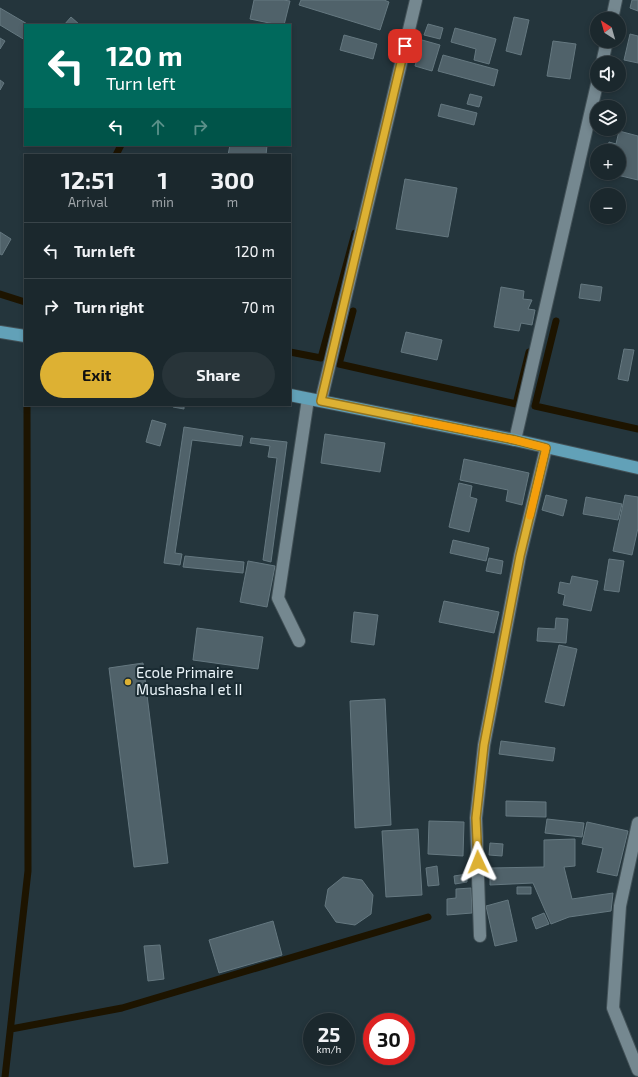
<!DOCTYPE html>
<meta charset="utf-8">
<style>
body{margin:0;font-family:"Exo 2",sans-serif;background:#283439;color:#f1f3f6;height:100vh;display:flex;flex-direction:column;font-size:15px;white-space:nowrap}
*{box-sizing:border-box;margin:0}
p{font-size:13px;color:#a0a6aa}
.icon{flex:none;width:22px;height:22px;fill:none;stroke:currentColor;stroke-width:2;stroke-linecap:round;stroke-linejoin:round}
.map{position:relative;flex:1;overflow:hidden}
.drawer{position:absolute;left:24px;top:154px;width:267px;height:252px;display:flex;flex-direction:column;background:#1b282d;border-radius:0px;box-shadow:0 2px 6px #0003,0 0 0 1px #394449}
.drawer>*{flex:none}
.top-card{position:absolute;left:24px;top:24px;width:267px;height:122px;border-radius:0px;box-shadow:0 2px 6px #0003,0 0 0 1px #394449;background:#00695c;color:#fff;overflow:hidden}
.needle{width:26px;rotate:323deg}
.buttons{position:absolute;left:590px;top:12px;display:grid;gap:8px}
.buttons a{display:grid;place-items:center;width:36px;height:36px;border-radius:50%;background:#1b282d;box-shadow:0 2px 6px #0003,0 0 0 1px #394449;font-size:20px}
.speed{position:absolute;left:303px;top:1013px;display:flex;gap:8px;font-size:20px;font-weight:700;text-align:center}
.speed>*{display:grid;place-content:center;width:52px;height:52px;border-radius:50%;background:#1b282d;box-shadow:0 2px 6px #0003,0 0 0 1px #394449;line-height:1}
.speed small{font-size:10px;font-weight:400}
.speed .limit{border:6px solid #d22;background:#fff;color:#111}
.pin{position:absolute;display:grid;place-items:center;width:34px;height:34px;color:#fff;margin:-17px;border-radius:8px;box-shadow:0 2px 6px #0006}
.me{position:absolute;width:44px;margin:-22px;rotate:358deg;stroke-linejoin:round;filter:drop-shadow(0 0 3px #0008)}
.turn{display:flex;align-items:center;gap:14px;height:84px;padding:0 16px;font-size:18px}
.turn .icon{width:52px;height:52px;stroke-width:2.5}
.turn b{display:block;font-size:28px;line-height:34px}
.lanes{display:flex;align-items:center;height:38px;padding:0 16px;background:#0003;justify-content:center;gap:20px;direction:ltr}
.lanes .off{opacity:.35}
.eta{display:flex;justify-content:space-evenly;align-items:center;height:68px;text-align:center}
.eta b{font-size:24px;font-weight:700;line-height:28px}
.button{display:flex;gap:8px;margin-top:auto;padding:8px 16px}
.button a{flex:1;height:46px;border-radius:24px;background:#ddb133;color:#111;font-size:16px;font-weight:700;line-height:46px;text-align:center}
.button a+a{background:#283439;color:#f1f3f6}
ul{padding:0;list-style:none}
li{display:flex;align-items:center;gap:12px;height:56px;padding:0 16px;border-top:1px solid #394449}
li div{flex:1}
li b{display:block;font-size:15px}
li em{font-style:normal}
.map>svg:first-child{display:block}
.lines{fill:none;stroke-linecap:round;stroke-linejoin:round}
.stream{stroke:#1d1400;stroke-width:7}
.building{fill:#50626a;stroke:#657880}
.minor-casing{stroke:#425157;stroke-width:14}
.major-casing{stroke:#425157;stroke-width:14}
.minor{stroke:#758890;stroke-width:12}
.major{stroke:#62a1b8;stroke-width:12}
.route-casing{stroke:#907321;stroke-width:10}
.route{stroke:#ddb133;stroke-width:7}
.slow{stroke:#f59e0b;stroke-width:7}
.poi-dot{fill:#ddb133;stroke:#1a2b32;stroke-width:1.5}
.labels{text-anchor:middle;stroke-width:4;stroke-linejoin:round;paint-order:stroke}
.poi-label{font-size:15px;fill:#ebf5fa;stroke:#1a2b32;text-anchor:start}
</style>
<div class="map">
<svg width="638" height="1077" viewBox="0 0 638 1077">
<rect width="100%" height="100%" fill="#24353c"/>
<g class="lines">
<!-- stream -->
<path class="stream" d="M116,155l5,-10
M0,294l25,8
M353,311l-14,53 177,40 13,-52
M556,321l-21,85 103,23
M290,352l31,6 34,-125
M11,1029l111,-21 306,-91
M5,1077l23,-206 -1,-466"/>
</g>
<!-- building -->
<path class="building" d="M254,0h29l7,1 -6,24h-5l-29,-6z
M301,0h83l5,2 -9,28 -81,-25z
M632,0h6v11l-8,-3z
M0,8l29,17h-4v15l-25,-15z
M71,17l9,8h-16z
M514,17l15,3 -8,35 -15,-4z
M428,24l15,4 -3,11 -16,-4z
M455,28l41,11 -7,25 -15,-4 2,-11 -25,-7z
M630,34l8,2v27l-14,-3z
M344,35l33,9 -4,15 -33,-9z
M0,38l5,3 -5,8z
M422,40l18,5 -8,26 -17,-5z
M553,41l23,3 -6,35 -23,-3z
M443,55l55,15 -4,16 -56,-15z
M0,80l4,3 -4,7z
M470,94l12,3 -3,10 -12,-3z
M441,104l36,9 -3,12 -36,-9z
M619,131l19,5v44l-21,-5 2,-2v-22h-12l2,-9 7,2z
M230,145h37l-1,10h-38z
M405,179l52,9 -9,49 -52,-8z
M0,232l11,7 -9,16 -2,-1z
M581,284l21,3 -2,14 -21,-3z
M501,287l23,4 -1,8 9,1 -4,9 7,1 -3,15 -11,-2 -2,8 -25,-4z
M406,332l36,8 -5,20 -36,-8z
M624,349l10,1 -6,31 -10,-2z
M173,405h11v4l-11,-2z
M152,420l14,4 -6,22 -14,-4z
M184,427l59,9 -2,10 -49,-6 -17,113 7,1 -2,11 -16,-2z
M325,434l60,9 -5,29 -59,-9z
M251,438l36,4 -16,120 -8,-2 14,-102 -9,-1 2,-11 -20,-3z
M464,459l65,14 -7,32 -16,-4 2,-11 -48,-10z
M459,483l13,3 -2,11 7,2 -8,33 -20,-5z
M546,495l21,5 -4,16 -21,-6z
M625,495l13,2v31l-6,27 -19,-4z
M586,497l36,7 -4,16 -35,-6z
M453,540l36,8 -3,13 -36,-8z
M185,556l59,6 -1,11 -60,-6z
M489,558l14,3 -2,13 -15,-3z
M609,559l15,2 -5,31 -15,-2z
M248,561l27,5 -8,41 -27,-5z
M572,576l26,5 -7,30 -28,-6 2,-10 -7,-2 2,-11 10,2z
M444,601l55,11 -5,21 -55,-11z
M354,612l24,3 -4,30 -23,-3z
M556,618l12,1 -2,24 -29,-2 1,-13 17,1z
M197,628l66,9 -5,32 -65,-9z
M559,645l18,4 -13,57 -19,-4z
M143,663l25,200 -34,4 -25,-199z
M385,699l6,126 -36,3 -5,-127z
M501,741l54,7 -2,13 -54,-7z
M506,801l40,1v15l-40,-1z
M547,819l37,4 -2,14 -37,-4z
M429,821l35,1 -1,34 -35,-2z
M587,822l41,9 -11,45 -20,-4 6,-24 -21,-4z
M418,829l4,66 -36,2 -4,-66z
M575,839v27l-11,1 8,32 41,-6 -2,18 -42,6 -18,7 -18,-41 -43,2v-17l54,-1v-27z
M490,843l13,1 -1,12 -13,-1z
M437,866l2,19 -11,1 -2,-18z
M467,874v8l-12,2 -1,-8z
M343,877l19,3 11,15 -2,19 -16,11 -19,-3 -11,-16 3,-17z
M517,887h14v7h-14z
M471,888l1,25 -25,2v-16l9,-1v-9z
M508,900l9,41 -22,5 -9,-40z
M544,913l5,11 -13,5 -4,-11z
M273,921l9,34 -63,18 -10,-33z
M160,945l4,34 -16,2 -4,-35z"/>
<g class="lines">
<!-- minor casing -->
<g class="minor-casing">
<path id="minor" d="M612,19l4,-19
M602,63l5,-22
M321,401l95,-401
M515,440l82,-356
M299,641l-21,-43 30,-199
M638,823l-18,83 -7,102 25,62
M480,936l-4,-118 8,-73 36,-189 26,-108"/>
</g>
<!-- major casing -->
<g class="major-casing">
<path id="major" d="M0,332l25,4
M290,395l225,45 123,28"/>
</g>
<!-- minor -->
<use href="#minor" class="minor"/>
<!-- major -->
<use href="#major" class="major"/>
</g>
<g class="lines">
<!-- route casing -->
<g class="route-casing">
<path id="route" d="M405,46l-84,355 194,39 31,8 -26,108 -36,189 -8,73 2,44"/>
</g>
<!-- route -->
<use href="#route" class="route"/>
<!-- slow -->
<path class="slow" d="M415,420l100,20 31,8 -16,68"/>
</g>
<!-- markers -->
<circle class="poi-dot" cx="128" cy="682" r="4"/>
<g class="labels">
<!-- poi labels -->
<g class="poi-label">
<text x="136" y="678">Ecole Primaire<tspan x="136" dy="17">Mushasha I et II</tspan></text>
</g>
</g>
</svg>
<div class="buttons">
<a><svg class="needle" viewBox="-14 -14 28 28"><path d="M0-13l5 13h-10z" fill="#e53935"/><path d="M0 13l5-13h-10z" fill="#a0a6aa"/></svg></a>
<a><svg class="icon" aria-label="sound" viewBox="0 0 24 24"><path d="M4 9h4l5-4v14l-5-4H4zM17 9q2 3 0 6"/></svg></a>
<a><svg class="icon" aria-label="layers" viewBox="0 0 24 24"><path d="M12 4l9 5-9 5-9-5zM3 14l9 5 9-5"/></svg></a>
<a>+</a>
<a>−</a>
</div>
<div class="speed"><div>25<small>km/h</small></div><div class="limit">30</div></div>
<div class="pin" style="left:405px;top:46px;background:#d93025"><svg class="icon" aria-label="arrive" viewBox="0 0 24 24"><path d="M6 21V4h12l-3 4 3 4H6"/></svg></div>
<svg class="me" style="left:478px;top:862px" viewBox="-20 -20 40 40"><path d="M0-17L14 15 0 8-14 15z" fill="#ddb133" stroke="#fff" stroke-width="4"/></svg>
<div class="top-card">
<div class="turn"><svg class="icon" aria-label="left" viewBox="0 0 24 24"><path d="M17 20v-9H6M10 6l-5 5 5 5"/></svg><div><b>120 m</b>Turn left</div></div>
<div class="lanes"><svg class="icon" aria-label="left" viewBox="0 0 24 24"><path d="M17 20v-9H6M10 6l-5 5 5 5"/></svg><svg class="icon off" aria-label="ahead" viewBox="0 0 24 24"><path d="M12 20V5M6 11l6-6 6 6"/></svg><svg class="icon off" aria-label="right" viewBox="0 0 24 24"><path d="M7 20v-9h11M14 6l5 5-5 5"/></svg></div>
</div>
<section class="drawer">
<div class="eta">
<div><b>12:51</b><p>Arrival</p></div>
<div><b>1</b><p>min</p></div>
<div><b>300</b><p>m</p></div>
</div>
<ul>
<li><svg class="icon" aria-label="left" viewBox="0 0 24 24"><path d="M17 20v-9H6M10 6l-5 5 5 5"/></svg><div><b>Turn left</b></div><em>120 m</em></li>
<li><svg class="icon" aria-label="right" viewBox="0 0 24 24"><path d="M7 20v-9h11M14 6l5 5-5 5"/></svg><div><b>Turn right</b></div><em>70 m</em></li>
</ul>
<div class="button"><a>Exit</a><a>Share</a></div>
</section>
</div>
